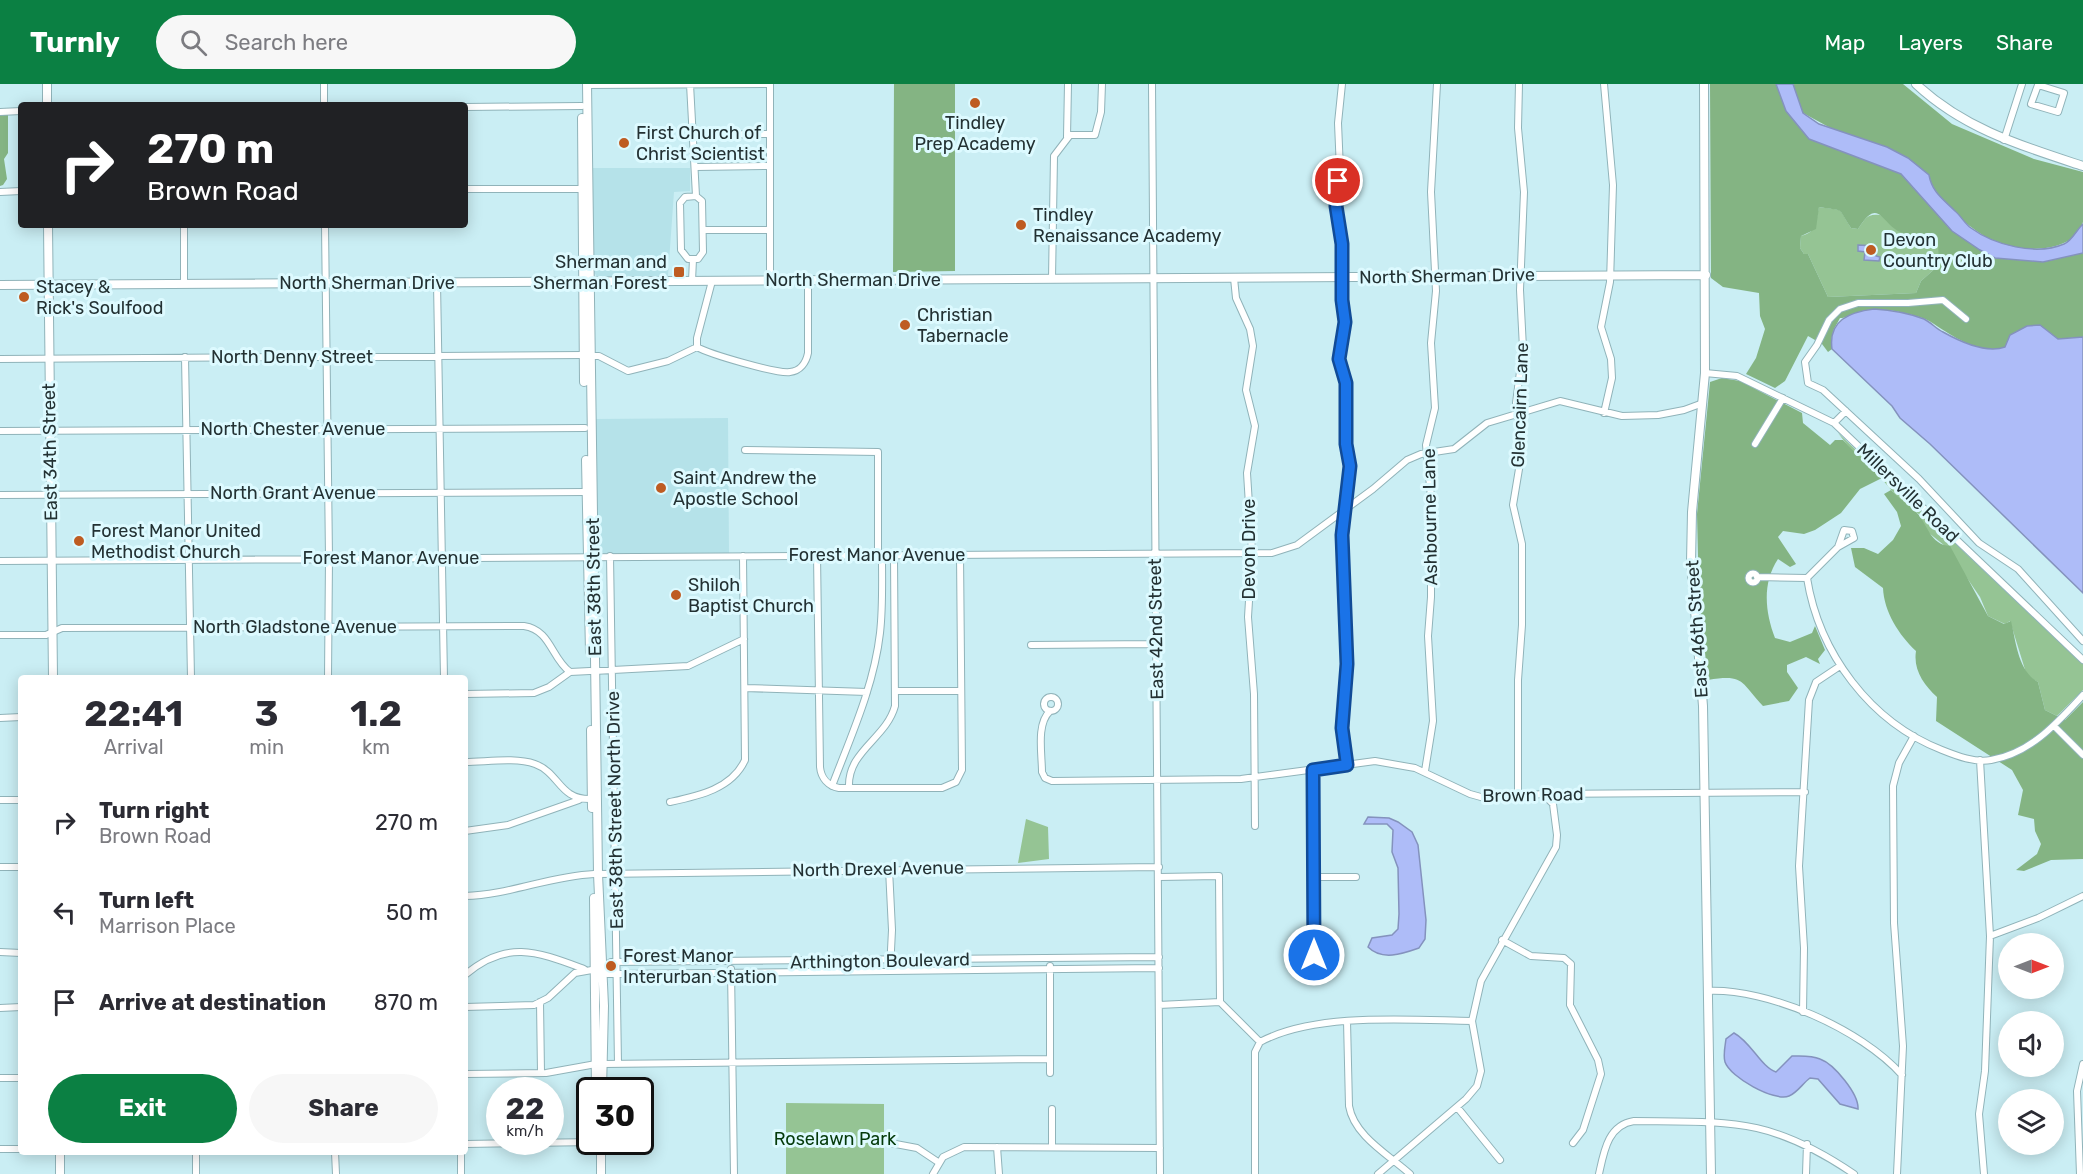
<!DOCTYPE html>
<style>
body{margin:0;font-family:Rubik,sans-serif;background:#f7f7f7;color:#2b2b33;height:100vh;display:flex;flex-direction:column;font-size:22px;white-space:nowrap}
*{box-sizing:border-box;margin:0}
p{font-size:20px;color:#7c7c81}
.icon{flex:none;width:33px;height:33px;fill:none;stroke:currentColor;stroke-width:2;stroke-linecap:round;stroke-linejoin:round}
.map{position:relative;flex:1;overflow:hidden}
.side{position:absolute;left:18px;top:591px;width:450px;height:480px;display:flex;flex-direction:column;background:#fff;border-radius:6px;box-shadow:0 3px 15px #0003}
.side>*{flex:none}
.hud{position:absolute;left:18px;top:18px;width:450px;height:126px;border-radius:6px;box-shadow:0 3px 15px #0003;background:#202124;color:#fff;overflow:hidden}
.needle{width:39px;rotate:90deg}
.fabs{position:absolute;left:1998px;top:849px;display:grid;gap:12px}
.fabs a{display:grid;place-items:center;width:66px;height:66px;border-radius:50%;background:#fff;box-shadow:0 3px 15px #0003;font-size:30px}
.speed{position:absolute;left:486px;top:993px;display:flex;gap:12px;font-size:30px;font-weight:700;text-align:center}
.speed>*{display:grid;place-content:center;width:78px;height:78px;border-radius:50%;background:#fff;box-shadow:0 3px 15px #0003;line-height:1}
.speed small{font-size:15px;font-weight:400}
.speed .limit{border:3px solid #111;border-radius:9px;background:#fff;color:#111}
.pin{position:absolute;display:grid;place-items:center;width:51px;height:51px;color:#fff;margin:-26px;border:3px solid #fff;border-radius:50%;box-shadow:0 2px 6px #0007}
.me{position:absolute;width:66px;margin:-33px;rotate:0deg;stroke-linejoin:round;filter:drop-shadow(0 0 4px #0008)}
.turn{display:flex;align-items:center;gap:21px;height:126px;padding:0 30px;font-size:27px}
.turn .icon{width:78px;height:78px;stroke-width:2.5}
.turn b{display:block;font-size:42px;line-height:51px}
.eta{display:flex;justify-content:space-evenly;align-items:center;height:102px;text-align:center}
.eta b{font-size:36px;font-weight:700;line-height:42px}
.cta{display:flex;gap:12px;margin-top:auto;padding:12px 30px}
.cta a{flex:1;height:69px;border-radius:36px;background:#0b8043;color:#fff;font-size:24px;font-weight:700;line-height:69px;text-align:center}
.cta a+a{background:#f7f7f7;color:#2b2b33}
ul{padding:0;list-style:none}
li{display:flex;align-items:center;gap:18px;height:90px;padding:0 30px}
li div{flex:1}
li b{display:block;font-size:22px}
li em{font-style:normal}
header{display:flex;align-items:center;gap:36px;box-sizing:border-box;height:84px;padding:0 30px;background:#0b8043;color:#fff}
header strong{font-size:28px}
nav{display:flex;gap:33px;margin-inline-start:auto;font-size:21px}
.search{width:420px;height:54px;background:#f7f7f7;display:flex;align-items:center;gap:15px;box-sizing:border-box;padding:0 21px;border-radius:33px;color:#7c7c81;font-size:22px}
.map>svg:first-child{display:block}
.built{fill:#b5e2e9}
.green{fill:#95c494}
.forest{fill:#84b483;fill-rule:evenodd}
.water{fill:#aebcf8;stroke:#8492bd;stroke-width:1.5}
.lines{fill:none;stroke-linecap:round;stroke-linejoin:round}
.minor-casing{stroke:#90b3b9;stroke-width:8}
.major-casing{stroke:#90b3b9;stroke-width:10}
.minor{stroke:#fff;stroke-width:6}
.major{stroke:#fff;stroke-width:8}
.route-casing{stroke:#114b97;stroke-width:15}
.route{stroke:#1a73e8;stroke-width:10}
.poi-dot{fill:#be5c22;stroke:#ddfaff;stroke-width:2}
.labels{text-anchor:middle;stroke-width:6;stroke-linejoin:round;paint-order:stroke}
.poi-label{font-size:18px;fill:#233133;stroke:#ddfaff;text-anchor:start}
.street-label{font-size:18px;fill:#233133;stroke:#ddfaff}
.park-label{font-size:18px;fill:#043a0a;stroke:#ddfaff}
</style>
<header>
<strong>Turnly</strong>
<div class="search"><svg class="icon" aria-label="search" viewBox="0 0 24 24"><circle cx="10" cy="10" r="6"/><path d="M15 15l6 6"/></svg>Search here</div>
<nav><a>Map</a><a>Layers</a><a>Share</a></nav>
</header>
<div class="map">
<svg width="2083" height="1090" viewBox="0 0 2083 1090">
<rect width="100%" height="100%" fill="#caeef4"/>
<!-- built -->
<path class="built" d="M591,84h99v23l-16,1 -6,84 -71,1 -3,-5z
M728,334l1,135 -132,1 -4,-135z"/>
<!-- green -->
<path class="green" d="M1819,123c27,5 17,-3 32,21l7,1c8,-12 10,-17 27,-13 13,25 35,15 54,25v24l-18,16 -5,12 -88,4 -20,-43h-4l-4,-6 1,-12c18,-5 14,-14 18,-29z
M1838,349l245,231v26l-26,26 -12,-6 -7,-28 -11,-6 -17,-55 -5,3 -17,-8 -8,-19 -35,-51 -21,-17 -4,-14 -22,-17 -28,-33 -15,-10z
M1026,735l22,8 1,32 -31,4z
M786,1019l98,1v70h-98z"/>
<!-- forest -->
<path class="forest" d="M894,0h61v187l-62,1z
M1710,0h66l10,27 23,28 92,35 51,57 28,19 15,8 48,4 40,-9v84l-25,2 -13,-10 -35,6 -5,12c-24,9 -53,-11 -71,-23 -11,-8 -27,-10 -39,-13 -11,-3 -42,6 -55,7l-7,13 -1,18 -4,3 -6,-8 -14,-8 -23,45 -10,7 -29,-14 10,-16 9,-29 -5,-13 -1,-23 -36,-6 -12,-9zM1819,123c27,5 17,-2 32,21l7,1c22,-35 23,-3 45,4 12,5 24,1 35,8l1,24 -18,16 -5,12 -88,4 -20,-43h-4l-4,-6 1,-12 15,-7z
M1793,0h110l49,40 82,35 49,13c0,15 0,36 0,50 -8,29 -52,30 -76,24 -26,-6 -74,-46 -78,-71l-42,-28 -51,-16 -33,-18z
M0,29h8v40l-4,6 3,20 -4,6 -3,1z
M1722,294l18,3 62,32 1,10 27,22 5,-5h8c12,14 27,24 39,38l-22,11 -19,24 -26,17 -11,4 -21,-3 -5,6 18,27 -6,3 -12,-8c-16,24 -13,53 -3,79l15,4 22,-9 3,-7 10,24 -7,9 2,5 -14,-7 -19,8v7l11,16 -9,13 -26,5c-23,-24 -18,-32 -55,-26l-9,-83 -2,-83 13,-132z
M1891,406c8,9 18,14 26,23 10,10 13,32 33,33l38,70 16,8 7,-3c5,21 7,50 27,61l7,28 20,10 18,-18v157l-32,1 -27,11 -8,-1 21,-16 4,-10 -6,-13 -1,-12 -16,-4 5,-25 -11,-20 -76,-49 1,-24c-13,-12 -24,-27 -21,-46 -17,-16 -32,-39 -33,-63l-28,-21 -4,-19h13l14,6 15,-14 8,-14 -4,-14 -13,-18z"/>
<!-- water -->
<path class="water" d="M1776,0h17l10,29 16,11 68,23 21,11 21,17c3,17 14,24 26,36 6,5 10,13 16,17 23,17 65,28 93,16 9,-4 12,-14 19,-20v29l-40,9 -48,-4 -15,-8 -28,-19 -51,-57 -92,-35 -23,-28z
M1858,161l18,1v10l4,1 -1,4 -15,-1 1,-8 -7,-1z
M1874,225c17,1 34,4 50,10 8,4 12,10 19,13 16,9 42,22 62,15l5,-12 17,-9 13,-1 18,14 25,-2v256l-153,-149 -30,-26 -8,-12 -60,-57c-4,-29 18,-37 42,-40z
M1368,733l21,1 9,4 14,10 6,13 8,75 -1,19 -6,9c-17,6 -37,13 -51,-1l4,-9 20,-3 6,-6 1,-15 -1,-46 -6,-16 1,-22 -6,-6h-23z
M1734,949c17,9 27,34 42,39l16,-16c9,0 19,-1 28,3 14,5 39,35 38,50l-18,-5 -22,-25 -8,-1c-7,5 -13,15 -21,18 -15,6 -59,-19 -64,-34 -2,-6 0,-16 1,-23z"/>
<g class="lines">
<!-- minor casing -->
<g class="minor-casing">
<path id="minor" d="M690,0l6,112 6,5 1,51 -5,7h-10l-7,-9 -1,-47 5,-6 11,-1
M1152,0l8,1090
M1342,0l-4,39 2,47 -4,36 6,38v56l3,23 -6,36 7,24 -1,61 5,22 -8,69 5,117 -5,76 5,36
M1604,0l9,101 -3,97 -9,45 10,32 1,19 -8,35
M587,1l183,-1
M2038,1l26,8 -6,19 -27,-8z
M324,21v-21
M465,23l117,-1
M0,28l21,-1
M694,51l76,-1
M1067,53l1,-53
M2004,56l18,-56
M696,83l74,-1
M465,105h117
M0,108l21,-1
M184,141v59
M325,141l4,333 -1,120
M703,146h67
M1234,194l2,20 14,31 3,17 -7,44 9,36 -8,47 5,79 -4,65 6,77 1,132
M1052,195l2,-123 16,-21h25l6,-23 1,-28
M770,196v-196
M692,197l1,-22
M437,199l7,395
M1966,235l-23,-19 -35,3h-50l-18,6 -11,11 -12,25 -12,17 3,21 15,7 96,89 60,64 39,26 65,72
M697,263c12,7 80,27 93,25 10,-1 16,-9 18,-19v-73
M697,263v-9l15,-57
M589,272h10l29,15 40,-10 29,-14
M185,273l6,321
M0,275l584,-4
M1705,289l32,3 97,47 249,237
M1834,339l12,-12
M0,347l585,-3
M1755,360l28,-46
M745,366l133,2v103
M0,411l586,-3
M1844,446l8,1 2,7 -16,9z
M817,471l3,212c1,11 8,19 19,21h103l14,-6 6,-12 -2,-216
M610,472l8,508
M0,477l1272,-8 25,-8 76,-56 34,-29 14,-6 33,-5 33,-26 73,-22 62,15 36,-1 26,-5 19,-7
M1748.5 494a4.5 4.5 0 1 1 9 0a4.5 4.5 0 1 1-9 0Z
M1757,493l50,1
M1807,494c12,75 63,144 135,172 15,6 33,13 49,10 40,-7 66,-37 92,-65
M1807,494l31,-31
M0,551h46l16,-7 462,-2c27,4 27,32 46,46
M1031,561l125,-1
M594,587l94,-5 56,-27
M745,604l122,4
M896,607h65
M465,610l69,-1 15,-6 21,-15 20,-1
M1044 620a7 7 0 1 1 14 0a7 7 0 1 1-14 0Z
M1050,627c-14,13 -8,43 -8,61l3,6 7,3 189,-2 134,-18 40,7 55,26 18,5 54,-5 263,-2
M0,634l21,-1
M2054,642l29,29
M1980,676l10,176 -5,135 -6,43 5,60
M465,678c21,0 50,-5 70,2 25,9 24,36 56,35
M1313,686l1,195
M1425,687l8,-50 -5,-85 3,-39v-100l-5,-52 9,-37 -4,-65 5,-52 -5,-99 6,-108
M832,702c19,-50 42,-100 48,-153 3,-26 2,-52 2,-78
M849,704c-2,-37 37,-49 46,-82l-1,-151
M1518,712v-116l4,-55v-81l-9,-39 9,-54 -6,-48 7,-55 -3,-58 4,-98 -6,-64 1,-44
M0,716h21
M670,718c28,-6 62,-13 75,-42l-2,-204
M465,747l43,-6 71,-25
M0,783h21
M889,785l3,61 -2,40
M598,790l561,-7
M1159,793l60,-1 1,126
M1313,793h43
M465,812c44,-1 85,-20 129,-22
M1990,852l48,-18 45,-22
M1502,856l29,16 33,2 7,6 -1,41 28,55 3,14 -18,56 -10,13
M0,868l21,1
M603,884l4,6h11l541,-6
M731,885l3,205
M465,891c42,-36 73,-23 119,-6
M1707,907c61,-3 154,38 195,84
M540,918l1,71
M1220,918l40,40
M1159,921l61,-3
M465,923l69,-2 14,-7 27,-25 28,-5 8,-6 548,-5
M0,924l21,-1
M1803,928l1,-64 -5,-82 10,-166 7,-18 24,-16
M1347,937l2,85c5,30 40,49 61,68
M1260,958c56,-30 150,-22 212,-21
M603,980l446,-5
M1050,989v-107
M465,990l81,-1 50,-9
M0,994h21
M1457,1023l43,53
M885,1058l32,6 21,14
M465,1060l131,-2
M997,1063l2,27
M1052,1063v-38
M0,1065h21
M196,1068v22
M335,1068l1,22
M461,1068v22
M933,1090l10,-17 21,-10 196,1
M1255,1090v-122l5,-10
M1378,1090l88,-75 11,-13 4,-15 -9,-50 9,-40 75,-134 1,-12 -4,-31 -10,-10
M1599,1090c5,-23 9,-49 35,-53 97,1 136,-4 220,53
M1806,1090l1,-30
M1897,1090l6,-128 -9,-123 -1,-137 6,-23 15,-27
M2080,1090l-3,-83 6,-27"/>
</g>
<!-- major casing -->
<g class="major-casing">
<path id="major" d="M47,0v21
M587,0l11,790 6,132 -2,84
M1704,0l1,289 -13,139 -1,50 12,144 8,468
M1916,0c48,45 106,62 167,82
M582,34l2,264
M48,141l5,453
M0,201l1706,-10
M586,376l4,192
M591,646l1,78
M594,814l2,192
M60,1068v22
M601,1090v-32"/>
</g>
<!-- minor -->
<use href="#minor" class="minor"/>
<!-- major -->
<use href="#major" class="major"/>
</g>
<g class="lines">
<!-- route casing -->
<g class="route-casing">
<path id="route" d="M1314,871l-1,-185 34,-5 -5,-37 5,-64 -5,-129 8,-69 -4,-22v-61l-7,-24 6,-37 -3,-22v-56l-6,-38 2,-25"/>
</g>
<!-- route -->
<use href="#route" class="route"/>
</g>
<!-- markers -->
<g class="poi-dot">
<circle cx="975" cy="19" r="6"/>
<circle cx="624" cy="59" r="6"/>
<circle cx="1021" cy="141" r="6"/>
<circle cx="1871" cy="166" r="6"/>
<rect x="673" y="182" width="12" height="12" rx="3"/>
<circle cx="24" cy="213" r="6"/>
<circle cx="905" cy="241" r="6"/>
<circle cx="661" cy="404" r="6"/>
<circle cx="79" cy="457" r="6"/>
<circle cx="676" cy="511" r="6"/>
<circle cx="611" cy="882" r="6"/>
</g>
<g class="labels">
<!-- poi labels -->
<g class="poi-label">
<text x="975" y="45" text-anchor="middle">Tindley<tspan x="975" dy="21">Prep Academy</tspan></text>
<text x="636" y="55">First Church of<tspan x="636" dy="21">Christ Scientist</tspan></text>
<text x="1033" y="137">Tindley<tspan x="1033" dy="21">Renaissance Academy</tspan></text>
<text x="1883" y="162">Devon<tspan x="1883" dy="21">Country Club</tspan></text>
<text x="667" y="184" text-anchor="end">Sherman and<tspan x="667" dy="21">Sherman Forest</tspan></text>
<text x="36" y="209">Stacey &amp;<tspan x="36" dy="21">Rick's Soulfood</tspan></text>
<text x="917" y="237">Christian<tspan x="917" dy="21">Tabernacle</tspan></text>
<text x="673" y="400">Saint Andrew the<tspan x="673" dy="21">Apostle School</tspan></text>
<text x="91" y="453">Forest Manor United<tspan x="91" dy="21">Methodist Church</tspan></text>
<text x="688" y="507">Shiloh<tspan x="688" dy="21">Baptist Church</tspan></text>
<text x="623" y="878">Forest Manor<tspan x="623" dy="21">Interurban Station</tspan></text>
</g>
<!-- street labels -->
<g class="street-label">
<text transform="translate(1447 192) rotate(-1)" y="6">North Sherman Drive</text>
<text x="853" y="202">North Sherman Drive</text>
<text x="367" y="205">North Sherman Drive</text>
<text x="292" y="279">North Denny Street</text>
<text transform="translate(1520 321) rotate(-88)" y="6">Glencairn Lane</text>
<text x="293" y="351">North Chester Avenue</text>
<text transform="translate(50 368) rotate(-91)" y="6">East 34th Street</text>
<text x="293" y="415">North Grant Avenue</text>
<text transform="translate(1908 409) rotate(44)" y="6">Millersville Road</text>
<text transform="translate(1430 433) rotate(-91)" y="6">Ashbourne Lane</text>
<text transform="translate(1249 465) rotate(-90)" y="6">Devon Drive</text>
<text x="877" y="477">Forest Manor Avenue</text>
<text x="391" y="480">Forest Manor Avenue</text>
<text transform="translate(594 503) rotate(-91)" y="6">East 38th Street</text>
<text x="295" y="549">North Gladstone Avenue</text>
<text transform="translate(1156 545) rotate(-91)" y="6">East 42nd Street</text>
<text transform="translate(1697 545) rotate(-94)" y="6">East 46th Street</text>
<text transform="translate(1533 711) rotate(-1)" y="6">Brown Road</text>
<text transform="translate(615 726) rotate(-91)" y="6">East 38th Street North Drive</text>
<text transform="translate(878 785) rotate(-1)" y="6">North Drexel Avenue</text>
<text transform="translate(880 877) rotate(-1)" y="6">Arthington Boulevard</text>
</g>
<!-- park labels -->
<g class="park-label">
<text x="835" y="1061">Roselawn Park</text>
</g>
</g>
</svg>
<div class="fabs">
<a><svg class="needle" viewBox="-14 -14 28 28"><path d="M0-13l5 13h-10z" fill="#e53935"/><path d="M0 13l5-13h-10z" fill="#7c7c81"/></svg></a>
<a><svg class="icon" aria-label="sound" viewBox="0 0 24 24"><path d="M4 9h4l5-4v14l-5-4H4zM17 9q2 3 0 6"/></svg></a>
<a><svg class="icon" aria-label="layers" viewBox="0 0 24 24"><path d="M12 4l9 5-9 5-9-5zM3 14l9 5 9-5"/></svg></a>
</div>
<div class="speed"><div>22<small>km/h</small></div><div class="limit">30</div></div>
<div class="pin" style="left:1338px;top:97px;background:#d93025"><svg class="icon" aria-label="arrive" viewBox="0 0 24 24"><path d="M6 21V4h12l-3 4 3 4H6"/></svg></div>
<svg class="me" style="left:1314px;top:871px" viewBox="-20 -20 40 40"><circle r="17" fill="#1a73e8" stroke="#fff" stroke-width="3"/><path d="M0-11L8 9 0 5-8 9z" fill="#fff"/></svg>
<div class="hud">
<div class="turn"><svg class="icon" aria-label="right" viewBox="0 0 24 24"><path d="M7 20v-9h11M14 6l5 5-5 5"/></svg><div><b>270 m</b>Brown Road</div></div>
</div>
<section class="side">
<div class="eta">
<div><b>22:41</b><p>Arrival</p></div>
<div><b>3</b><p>min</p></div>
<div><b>1.2</b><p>km</p></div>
</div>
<ul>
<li><svg class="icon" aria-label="right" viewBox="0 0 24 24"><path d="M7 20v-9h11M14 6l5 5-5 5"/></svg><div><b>Turn right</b><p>Brown Road</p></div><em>270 m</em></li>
<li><svg class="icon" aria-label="left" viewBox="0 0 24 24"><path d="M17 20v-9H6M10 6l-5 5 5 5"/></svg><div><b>Turn left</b><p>Marrison Place</p></div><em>50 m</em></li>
<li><svg class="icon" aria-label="arrive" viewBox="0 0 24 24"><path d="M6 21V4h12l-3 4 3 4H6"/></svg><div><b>Arrive at destination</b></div><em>870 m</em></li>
</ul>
<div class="cta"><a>Exit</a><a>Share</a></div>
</section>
</div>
